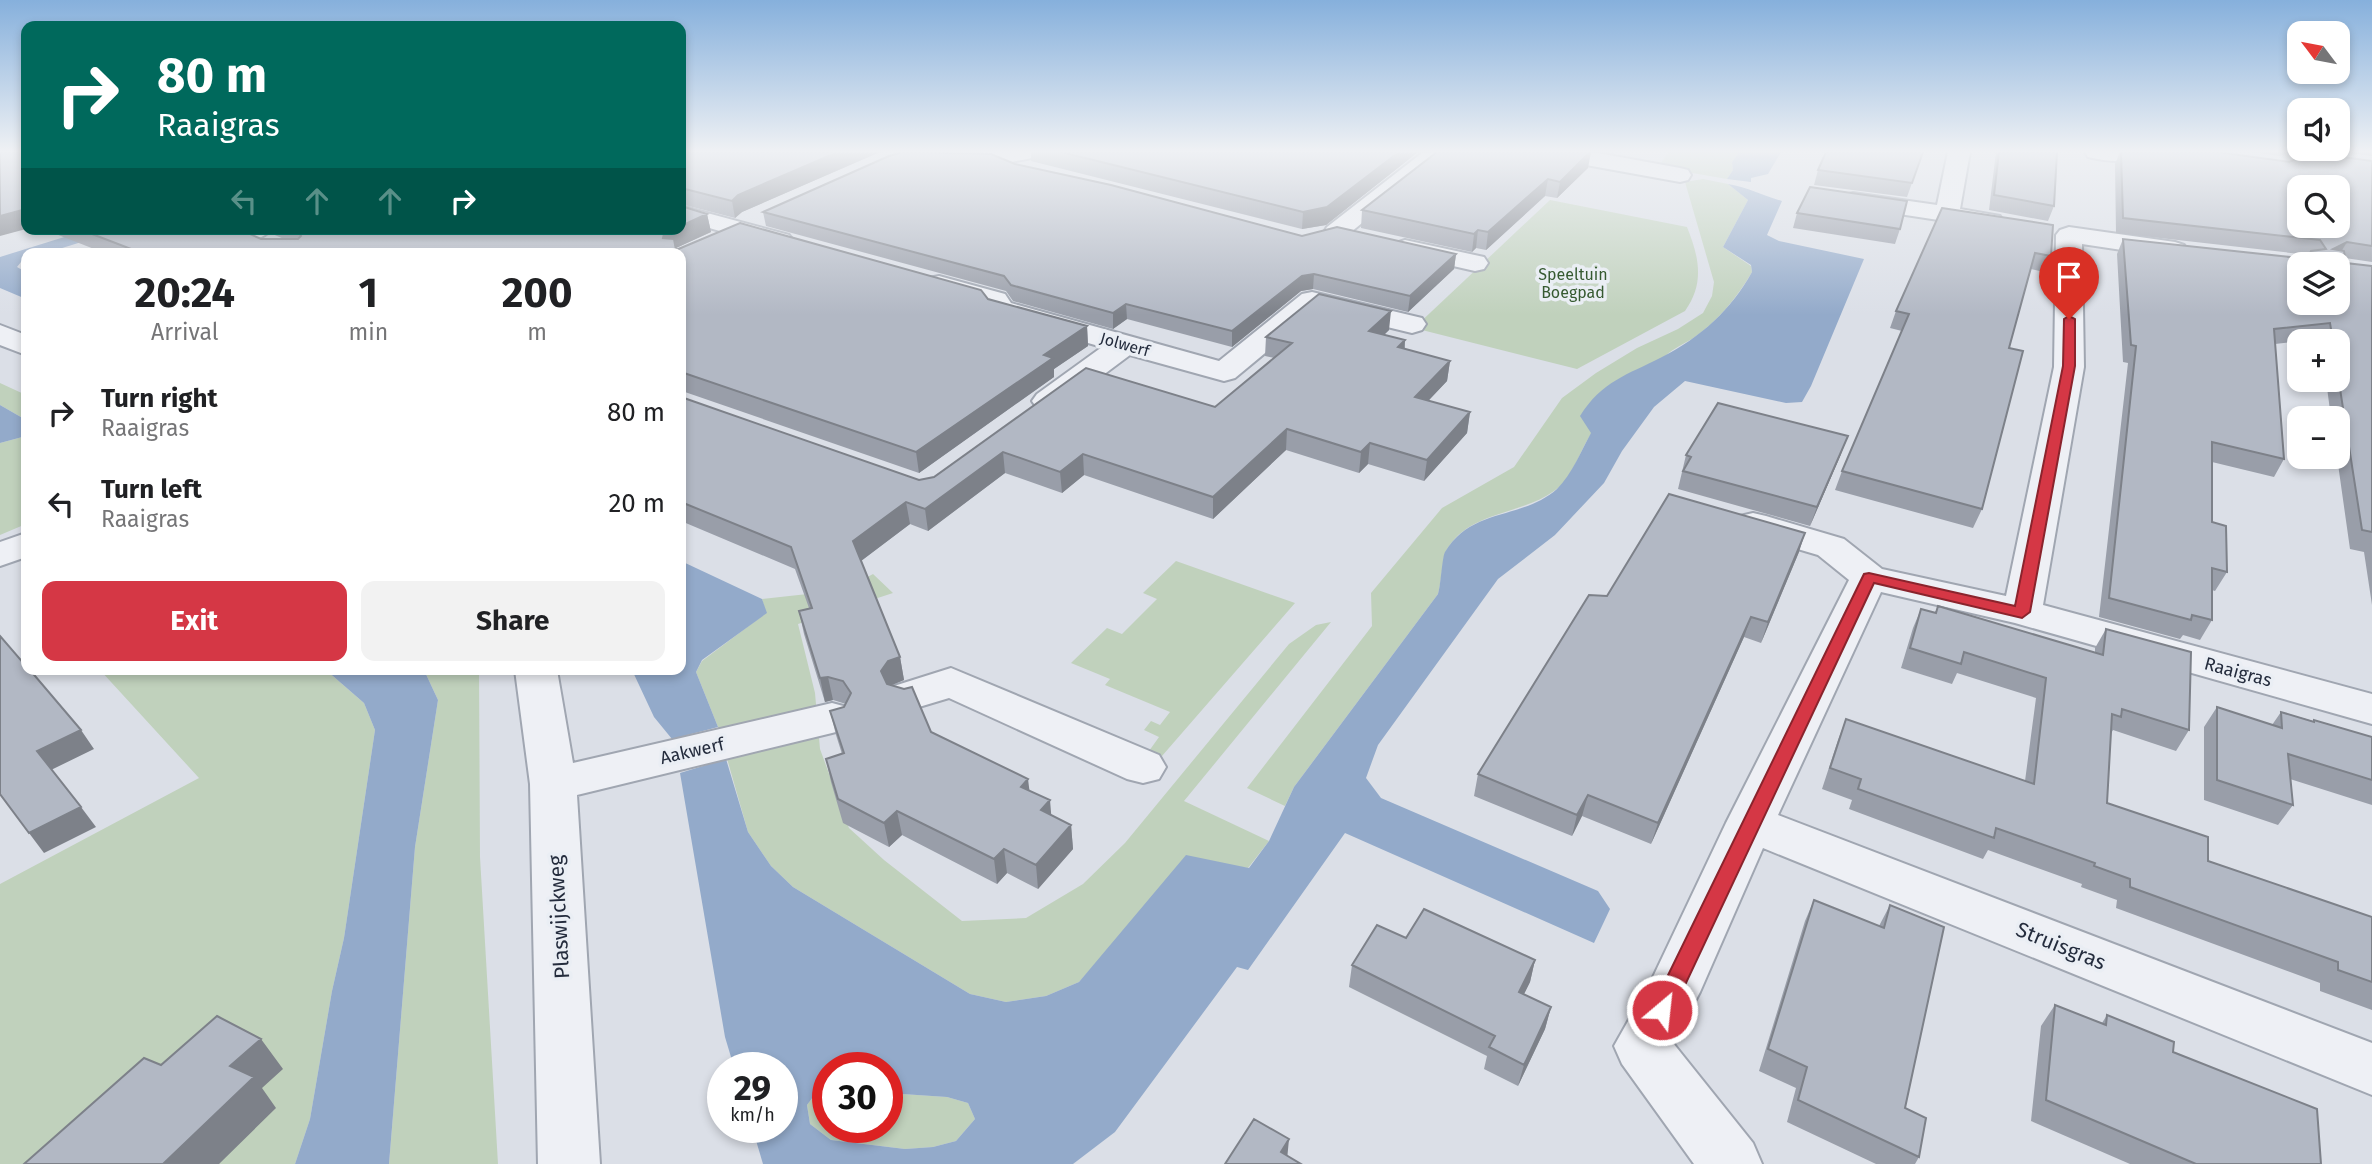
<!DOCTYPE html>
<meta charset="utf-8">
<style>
body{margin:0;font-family:"Fira Sans",sans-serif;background:#f2f2f2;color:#202124;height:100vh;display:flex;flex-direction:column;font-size:26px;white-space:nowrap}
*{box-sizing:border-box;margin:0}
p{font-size:23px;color:#757577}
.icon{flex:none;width:38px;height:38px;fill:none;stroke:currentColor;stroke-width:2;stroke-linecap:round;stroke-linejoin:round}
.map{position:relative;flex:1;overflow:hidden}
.side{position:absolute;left:21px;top:248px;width:665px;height:427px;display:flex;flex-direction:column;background:#fff;border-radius:14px;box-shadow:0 4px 10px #0003}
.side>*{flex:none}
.guide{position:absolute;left:21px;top:21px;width:665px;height:214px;border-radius:14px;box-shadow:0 4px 10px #0003;background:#00695c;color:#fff;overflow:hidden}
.needle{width:46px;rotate:302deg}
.buttons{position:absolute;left:2287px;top:21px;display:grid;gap:14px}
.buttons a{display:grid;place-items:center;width:63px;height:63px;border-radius:14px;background:#fff;box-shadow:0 4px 10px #0003;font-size:35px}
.speed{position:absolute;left:707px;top:1052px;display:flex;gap:14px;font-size:35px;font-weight:700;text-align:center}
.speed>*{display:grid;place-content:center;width:91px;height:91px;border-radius:50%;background:#fff;box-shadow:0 4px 10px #0003;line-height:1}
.speed small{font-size:18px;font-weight:400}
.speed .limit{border:10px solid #d22;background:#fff;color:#111}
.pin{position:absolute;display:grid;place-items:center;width:60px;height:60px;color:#fff;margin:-72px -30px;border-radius:50% 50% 50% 0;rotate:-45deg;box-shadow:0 0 7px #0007}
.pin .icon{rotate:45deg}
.me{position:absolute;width:77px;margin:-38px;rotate:28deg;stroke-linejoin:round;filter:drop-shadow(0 0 5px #0008)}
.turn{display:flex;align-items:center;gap:24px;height:147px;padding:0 21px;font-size:32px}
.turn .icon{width:91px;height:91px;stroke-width:2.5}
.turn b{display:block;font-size:49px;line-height:60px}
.lanes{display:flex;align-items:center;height:66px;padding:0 21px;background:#0003;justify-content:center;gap:35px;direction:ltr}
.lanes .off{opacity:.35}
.eta{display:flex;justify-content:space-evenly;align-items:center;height:119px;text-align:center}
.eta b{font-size:42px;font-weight:700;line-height:49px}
.button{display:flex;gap:14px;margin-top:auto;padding:14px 21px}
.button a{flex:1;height:80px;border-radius:14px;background:#d53745;color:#fff;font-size:28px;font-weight:700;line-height:80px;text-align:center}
.button a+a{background:#f2f2f2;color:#202124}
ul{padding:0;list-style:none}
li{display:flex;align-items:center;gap:21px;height:91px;padding:0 21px}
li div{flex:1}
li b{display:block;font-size:26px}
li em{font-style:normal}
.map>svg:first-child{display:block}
.green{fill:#c0d1bc}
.water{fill:#93aaca;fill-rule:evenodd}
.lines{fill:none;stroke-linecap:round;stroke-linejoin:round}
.minor-casing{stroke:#a0a6b1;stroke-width:4}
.minor{fill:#eef0f5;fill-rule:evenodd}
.wall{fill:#999ea9}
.shaded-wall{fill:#7d8189}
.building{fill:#b2b8c4;stroke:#7d8189;stroke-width:2;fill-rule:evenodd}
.route{fill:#d53745;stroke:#8a242d;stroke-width:2}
.labels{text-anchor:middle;stroke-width:7;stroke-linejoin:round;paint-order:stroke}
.far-park-label{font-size:16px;fill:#365a31;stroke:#eaeef4}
.far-street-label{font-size:16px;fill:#242c3d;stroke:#eaeef4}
.street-label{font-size:18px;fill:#242c3d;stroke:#eaeef4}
.near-street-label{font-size:21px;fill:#242c3d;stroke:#eaeef4}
</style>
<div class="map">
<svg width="2372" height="1164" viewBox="0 0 2372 1164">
<rect width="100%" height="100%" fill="#dbdfe7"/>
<!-- green -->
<path class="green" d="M1669,152h70l-7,10 1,8 -6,9 -69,-12z
M1703,179l25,5 20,16 -25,47 28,19 1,6c-16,27 -34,49 -60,67 -9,5 -19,10 -27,17 -25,19 -46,47 -67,69 -18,19 -22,51 -44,66 -35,25 -88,20 -109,62 -2,4 -4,32 -7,41l-144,193 -9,19 -38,-18 125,-162 -1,-33 71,-85 72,-41 48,-69 34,-25 41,-25 41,-19 25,-16 9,-17 2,-14 -29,-100z
M1550,200l137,27c12,30 18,56 -2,84l-108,58 -163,-41z
M0,383l26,12v25l-26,-15z
M26,436v88l-26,11v-92z
M1176,561l119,42 -133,153 -13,-5 10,-14 -15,-7 7,-9 9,4 10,-13 -65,-27 5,-6 -39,-16 36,-35 15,6 35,-35 -14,-6z
M873,574l20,19 -95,31 17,69 5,56 29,79 35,32 78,61 64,-3 57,-34 42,-41 164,-199 27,-19 15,-3 -147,179 85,40 -21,27 -27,-4 -109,81 -33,37 -33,14 -40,6 -36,-8 -177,-107 -22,-21 -23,-34 -30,-105 -22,-55 6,-11 64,-48 -4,-14 82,-9z
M100,670h226l38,33 11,27 -31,208 -12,53 -22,128 -15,45h-295v-280l199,-106z
M424,670h55l1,187 18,307h-109l26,-317 23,-147z
M819,1089h9v38h59v-34l60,4 21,6 7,16 -19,22 -23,6 -28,2 -74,-9 -21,-16 -3,-19z"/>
<!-- water -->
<path class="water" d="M1739,152h42l-13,22 -17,4v4l-24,-3 6,-9 -1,-8z
M1728,184c21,4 34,11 54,17l-15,34 12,6 85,18 -53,127 -9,16 -16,1 -101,-22 -31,26 -32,44 -18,32 -49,52 -57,44 -120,166 -12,33 15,20 217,93 12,18 -16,34 -249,-110 -97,137 -11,-3 -122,165 -42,32h-310l-11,-37h30v-59l-48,-1 -9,-30 -45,-264 46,-14 22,73 23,34 22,21 177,107 36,8 40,-6 33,-14 107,-127 63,13 20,-27 25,-54 144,-193c3,-9 4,-37 7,-42 27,-45 77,-32 112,-63 15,-15 24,-38 34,-56l-11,-17c22,-35 47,-41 82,-59 39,-20 69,-47 90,-85l-1,-7 -28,-18 25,-47zM828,1068h59v25l60,4 21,6 7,16 -19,22 -23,6 -28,2 -74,-9 -21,-16 -3,-19 12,-16h9z
M90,229h33l-80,25h-17v6l-5,2 -4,5 9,5v27l-26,-11v-31z
M0,405l26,15v16l-26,7z
M681,561l81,38 5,14 -65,47 -6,12 22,55 -46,12 -18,-22 -22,-47h49z
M326,670h98l14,30 -23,147 -26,317h-94l15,-45 22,-128 12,-53 31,-208 -11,-27z"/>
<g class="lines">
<!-- minor casing -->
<g class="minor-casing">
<path id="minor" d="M942,152h97l-3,5c-31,7 -63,12 -94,5l-3,-5z
M1542,152h50l88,16 8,2 3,5 -3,5 -8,2 -127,-23 -8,-2z
M1948,152h22l-10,57 40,7 3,5 -3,5 -9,2 -138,-21 -8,-2 -4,-5 4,-5 8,-2 84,12z
M2085,152h75l-3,5c-24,5 -45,6 -69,0z
M1422,153l12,-1 7,6 -96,79 -9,2 -9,-2 -3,-5 3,-5z
M681,206l108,29 4,5 -4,5 -9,3 -99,-28z
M2069,227l106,15 9,3 4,5 -4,5 -9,3 -93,-14 2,123 -41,238 329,89v30l-357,-101 -134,-31 -103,223 594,228v52l-609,-247 -63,144 -27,51 80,100 9,21h-68l-72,-100 -8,-18 39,-69 73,-154 123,-243 -31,-25 -78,-23 -5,-8 5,-8 13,-3 13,3 78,23 38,30 124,27 48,-229 2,-132 4,-5z
M235,229h36c-7,11 -24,13 -36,10l-3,-5z
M1405,240l79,17 4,6 -4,6 -9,2 -79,-18 -4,-5 4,-5z
M939,276l66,18 6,9 208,58 83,-67 10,-2 110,26 4,6 -4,6 -10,3 -95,-23 -82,68 -11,3 -94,-26 -71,53 -11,2 -11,-2 -5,-7 5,-7 65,-47 -111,-32 -6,-9 -56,-16 -3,-6 3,-6z
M0,325l26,10v20l-26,-10z
M26,533v24l-26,9v-24z
M951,668l208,87 7,12 -7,12 -16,4 -16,-4 -178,-81 -40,12 -15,-4 -6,-10 6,-10z
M515,670h42l16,93 259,-60 15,4 7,11 -7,11 -15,4 -255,62 23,369h-62l-8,-380z"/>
</g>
<!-- minor -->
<use href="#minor" class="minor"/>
</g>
<!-- wall -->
<path class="wall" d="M681,152l192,3 -131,57 -7,6 -54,-14z
M1031,152h387l-92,73 -24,4 -271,-68z
M1923,152l-16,45 -93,-12 4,-15z
M1996,152h61l-3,54 -6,15 -59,-11z
M2120,152h97l72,10 83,-1v101l-27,-4 1,5 26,3v339l-8,-53 -14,-3 -13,-92h1v-39h-7l-5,-38h12v-39h-17l-1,-2 -45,5 9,115 -10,18 -62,-15v60l15,50 -12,19 -3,-1v30l-12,20 -17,-5 -3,4 -81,-22 29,-254 -5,-1 -6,-108 6,-15 184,20 2,-4 -193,-22 -1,-69z
M2252,152h37l-9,4z
M2343,152h29v4z
M1015,164l287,72 154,18 -2,15 -46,43 -95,-23 -12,2 -69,56 -105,-28 -14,10 -100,-28 -7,-10 -240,-65 -3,-14z
M1588,168l-31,30 -12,-2 -59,54 -10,-2 -4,4 -111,-24 1,-18z
M1942,208l109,48 -7,16 -13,-3 -22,79 -27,161 -9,19 -138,-38 7,-19 60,-140 -12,-3 6,-17z
M1797,213l103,16 -5,15 -102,-16z
M707,214l4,18 -35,16 1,1 311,50 99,27 1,20 -34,23v8l-135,96 -237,-82h-1v-137h-574l-64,-25h196l22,10h23l-23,-10h420z
M1389,330l-5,5 21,5v9l45,12 -3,20 -19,20 42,11 -3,21 -43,48 -56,-17 -9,9 -73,-23 -73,69 -129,-44 -22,18 -57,-20 -77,58 -18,-7 -49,37 39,96 4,23 -13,5 40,47 99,59 21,24 20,10 2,24 -35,40 -31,-16 -10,11 -95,-49 -13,12 -46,-24 -12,-41 -5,-23 16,-5 -6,-19 -6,-24 14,-4 2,-3 -13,-4 -8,2 -21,-68 -5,-23 10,-3 -14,-39 -114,-48v-124l238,83 15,-3 152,-109 129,39 59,-49 -9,-2 1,-19z
M1841,454l-31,72 -132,-37 8,-34z
M1799,552l-38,91 -17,-6 -93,207 -69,-28 -10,20 -98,-40 4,-22 129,-178z
M1938,606l157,47v-5l11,-19 83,101 -13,21 -63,-21 -3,5 -3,68 101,58 164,56v93l-52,-19v-8l-204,-75 1,-8 -36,-13 1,-3 -94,-34 -5,9 -134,-50 3,-9 -30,-11 16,-49 8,-21 179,62 11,-83 -79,-25 -5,11 -51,-16 12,-40 8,-19 14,4z
M2217,707l55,18 9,-13 32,9 1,-1 58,17v68l-82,-26 3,26 -15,20 -74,-25v-73z
M1814,900l65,26 11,-21 15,203 14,49 -4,7h-39l-89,-42 9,-34 -37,-17 46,-150z
M1406,938l129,22 -5,22 -6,12 27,13 -6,22 -27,57 -34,-17 3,-13 -138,-69 3,-22z
M2055,1005l47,18 5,-8 66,37 148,112h-191l-99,-43 10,-95z"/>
<!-- shaded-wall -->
<path class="shaded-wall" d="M838,152h43l-8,3 -131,57 -7,6 -3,-17 6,-6z
M1399,152h19l-92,73 -24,4 1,-17z
M1591,152l-3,16 -31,30 3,-16z
M1548,179l-3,17 -59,54 2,-18z
M26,209v20l-26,7v-20z
M707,214l4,18 -35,16 2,6 -15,-16 1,-4 11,-5h6v-3z
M1478,230l-2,18 -4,4 2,-18z
M2347,242l-9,15 -5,-8z
M1456,254l-2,15 -46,43 2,-16z
M1314,274l-1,15 -12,2 -69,56v-16l70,-55z
M1126,304l1,15 -14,10v-16z
M1391,311l-2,19 -21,20 1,-19z
M1087,326l1,20 -34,23v8l-135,96 -3,-21 128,-97z
M1405,340l-2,20 -5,-13z
M1450,361l-3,20 -34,36 2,-20z
M1470,412l-3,21 -43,48 3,-21z
M1287,429l-1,21 -73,69v-22z
M1848,436l-7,18 -31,72 7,-19z
M1370,443l-2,21 -9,9 2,-21z
M1003,452l2,21 -77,58 -3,-22z
M1083,454l1,21 -22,18 -2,-21z
M906,502l4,22 -53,40 -4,-23z
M1805,533l-6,19 -38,91 7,-21z
M1751,617l-7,20 -93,207 7,-21z
M900,657l4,23 -12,5 -6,10 -5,-24 7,-10z
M828,677l5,23 -8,2 -5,-24z
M81,730l13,19 -43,21 -14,-19z
M1028,779l3,24 -10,-16z
M1588,795l-6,21 -10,20 5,-21z
M1050,800l2,24 -11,-14z
M81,807l15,20 -52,26 -15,-20z
M897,811l5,24 -13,12 -5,-24z
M1071,825l2,24 -35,40 -2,-24z
M1004,849l3,24 -10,11 -3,-25z
M1535,960l-5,22 -16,32 5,-22z
M1551,1007l-6,22 -27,57 6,-21z
M261,1039l22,30 -21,19 14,20 -57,56h-56l67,-98z
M1289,1139l-2,21 -6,-8z"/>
<!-- building -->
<path class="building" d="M0,152h26v57l-26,7z
M681,152h157l-100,43 -6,6 -51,-13z
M903,152l88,2 24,10 96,21 191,51 35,-9 119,27 -46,42 -96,-22 -12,2 -70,55 -106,-27 -13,9 -102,-28 -7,-9 -241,-64 126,-56z
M1061,152h338l-72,55 -24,5z
M1437,152h153l-30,30 -12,-3 -60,53 -10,-2 -4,4 -112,-24z
M1826,152h97l-11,31 -94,-13z
M1999,152h58l-3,54 -60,-11z
M2121,152h96l72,10 24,-9 59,8v85l-25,-4 -14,7 11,2 2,12 26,3v266l-10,-2 -24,-154v-35h-5l-3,-18 -56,6 10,130 -72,-17v80l14,4 1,46 -15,-4v52l-20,-5 -1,5 -82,-22 27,-252 -5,-1 -8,-106 185,20 3,-8 15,-2 -6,-9 -197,-22zM2300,187h38v39h-38zM2300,264h38v39h-38z
M1810,187l97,14 -7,28 -103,-16z
M681,206l26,8 -26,12z
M1942,208l111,17 -2,31 -16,-3 -26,95 14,3 -41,158 -140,-38 67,-157 -13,-3z
M740,223l241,67 7,9 99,27 -43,29 9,3 -137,94 -235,-80v-118h-537l-65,-25h160l22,10h37l3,-3 -5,-7h379l-11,5 -1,4 11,1 2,11z
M1319,294l72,17 -22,20 36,9 -7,7 52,14 -35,36 55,15 -43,48 -57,-17 -9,9 -74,-23 -74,68 -130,-43 -23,18 -57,-20 -78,57 -19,-7 -53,39 47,116 -12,4 -7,10 6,13 17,5 8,-2 19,45 97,47 -7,8 29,13 -9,10 30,15 -35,40 -32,-16 -10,10 -97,-48 -13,12 -46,-24 -12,-40 18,-6 -14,-42 14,-4 7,-14 -8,-12 -15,-4 -8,1 -21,-67 13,-3 -21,-61 -110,-45v-105l238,83 15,-3 152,-109 129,39 77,-64 -26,-6z
M1718,403l130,33 -31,71 -134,-36 8,-14 -5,-2z
M1669,494l136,39 -37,89 -17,-5 -93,206 -70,-28 -11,20 -99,-41 111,-179 18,1z
M1938,606l165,49 3,-26 85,23 -2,78 -67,-21 -1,8 -9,-3 -5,89 101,34v24l164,56v65l-34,-12v-8l-208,-75v-8l-36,-13 1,-3 -99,-35 -2,10 -136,-49 3,-10 -31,-11 16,-49 188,65 12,-106 -82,-26 -3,12 -51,-16 11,-39 15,4z
M0,636l26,30v4h4l51,60 -44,21 44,56 -52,26 -29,-39z
M2217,707l65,21 -1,-16 33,10v-2l58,17v43l-84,-26 5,51 -76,-25z
M1814,900l70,28 6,-23 54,22 -39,181 21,10 -7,39 -121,-57 9,-33 -39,-18z
M1424,909l111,51 -16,32 32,15 -27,58 -35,-18 6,-11 -143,-71 25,-40 29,13z
M2055,1005l51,20 1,-10 67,27 -1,10 144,57 4,55h-125l-150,-64z
M217,1016l44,23 -31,27 24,11 -91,87h-139l120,-106 17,7z
M1254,1119l35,20 -8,13 20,12h-76z"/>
<!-- sky -->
<linearGradient id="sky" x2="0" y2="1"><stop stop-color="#86b0dc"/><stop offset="0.48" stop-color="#eff1f4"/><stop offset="1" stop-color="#eff1f4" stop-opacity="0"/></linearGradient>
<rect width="2372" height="315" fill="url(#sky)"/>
<!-- route -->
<path class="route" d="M2069,316l6,3v47l-45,246 -8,6 -148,-35 -204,434 -8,3 -8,-3 -3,-7 213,-436 5,-1 146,33 48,-240 1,-47z"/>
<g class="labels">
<!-- far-park labels -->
<g class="far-park-label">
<text x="1573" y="280">Speeltuin<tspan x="1573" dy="18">Boegpad</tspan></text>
</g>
<!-- far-street labels -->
<g class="far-street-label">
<text transform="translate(1125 344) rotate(16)" y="6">Jolwerf</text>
</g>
<!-- street labels -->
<g class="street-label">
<text transform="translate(2238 672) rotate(15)" y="6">Raaigras</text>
<text transform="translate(692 751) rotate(-13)" y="6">Aakwerf</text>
</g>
<!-- near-street labels -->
<g class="near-street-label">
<text transform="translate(559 917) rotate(-93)" y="7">Plaswijckweg</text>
<text transform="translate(2061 946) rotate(22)" y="7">Struisgras</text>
</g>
</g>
</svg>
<div class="buttons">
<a><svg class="needle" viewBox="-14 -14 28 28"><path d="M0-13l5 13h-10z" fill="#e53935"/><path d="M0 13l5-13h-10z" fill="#757577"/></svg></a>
<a><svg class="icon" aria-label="sound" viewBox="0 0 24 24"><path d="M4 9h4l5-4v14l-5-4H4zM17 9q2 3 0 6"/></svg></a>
<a><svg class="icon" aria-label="search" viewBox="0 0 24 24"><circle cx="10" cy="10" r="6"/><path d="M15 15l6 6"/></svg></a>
<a><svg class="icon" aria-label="layers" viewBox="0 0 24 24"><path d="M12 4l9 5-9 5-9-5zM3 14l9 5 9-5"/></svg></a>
<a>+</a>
<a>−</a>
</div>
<div class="speed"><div>29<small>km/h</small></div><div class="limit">30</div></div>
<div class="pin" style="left:2069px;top:319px;background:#d93025"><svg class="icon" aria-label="arrive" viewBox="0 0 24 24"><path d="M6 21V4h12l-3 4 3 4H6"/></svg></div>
<svg class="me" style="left:1662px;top:1010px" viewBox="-20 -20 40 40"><circle r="17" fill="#d53745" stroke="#fff" stroke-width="3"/><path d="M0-11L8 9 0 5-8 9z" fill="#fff"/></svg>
<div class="guide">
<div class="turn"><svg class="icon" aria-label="right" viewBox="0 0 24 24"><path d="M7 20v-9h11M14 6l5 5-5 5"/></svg><div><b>80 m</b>Raaigras</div></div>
<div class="lanes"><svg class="icon off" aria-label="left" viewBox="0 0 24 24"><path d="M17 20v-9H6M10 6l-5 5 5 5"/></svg><svg class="icon off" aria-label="ahead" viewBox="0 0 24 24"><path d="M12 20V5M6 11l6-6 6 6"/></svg><svg class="icon off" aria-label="ahead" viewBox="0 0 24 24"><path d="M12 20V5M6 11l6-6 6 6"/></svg><svg class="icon" aria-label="right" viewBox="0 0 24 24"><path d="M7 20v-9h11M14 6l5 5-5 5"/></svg></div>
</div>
<section class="side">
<div class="eta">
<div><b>20:24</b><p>Arrival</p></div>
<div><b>1</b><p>min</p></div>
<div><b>200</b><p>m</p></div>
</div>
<ul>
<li><svg class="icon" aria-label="right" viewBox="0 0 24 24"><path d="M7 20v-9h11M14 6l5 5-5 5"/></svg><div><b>Turn right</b><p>Raaigras</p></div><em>80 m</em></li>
<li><svg class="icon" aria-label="left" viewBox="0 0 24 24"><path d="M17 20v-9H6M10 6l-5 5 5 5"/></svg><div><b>Turn left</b><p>Raaigras</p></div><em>20 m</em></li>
</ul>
<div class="button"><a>Exit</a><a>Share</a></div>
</section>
</div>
